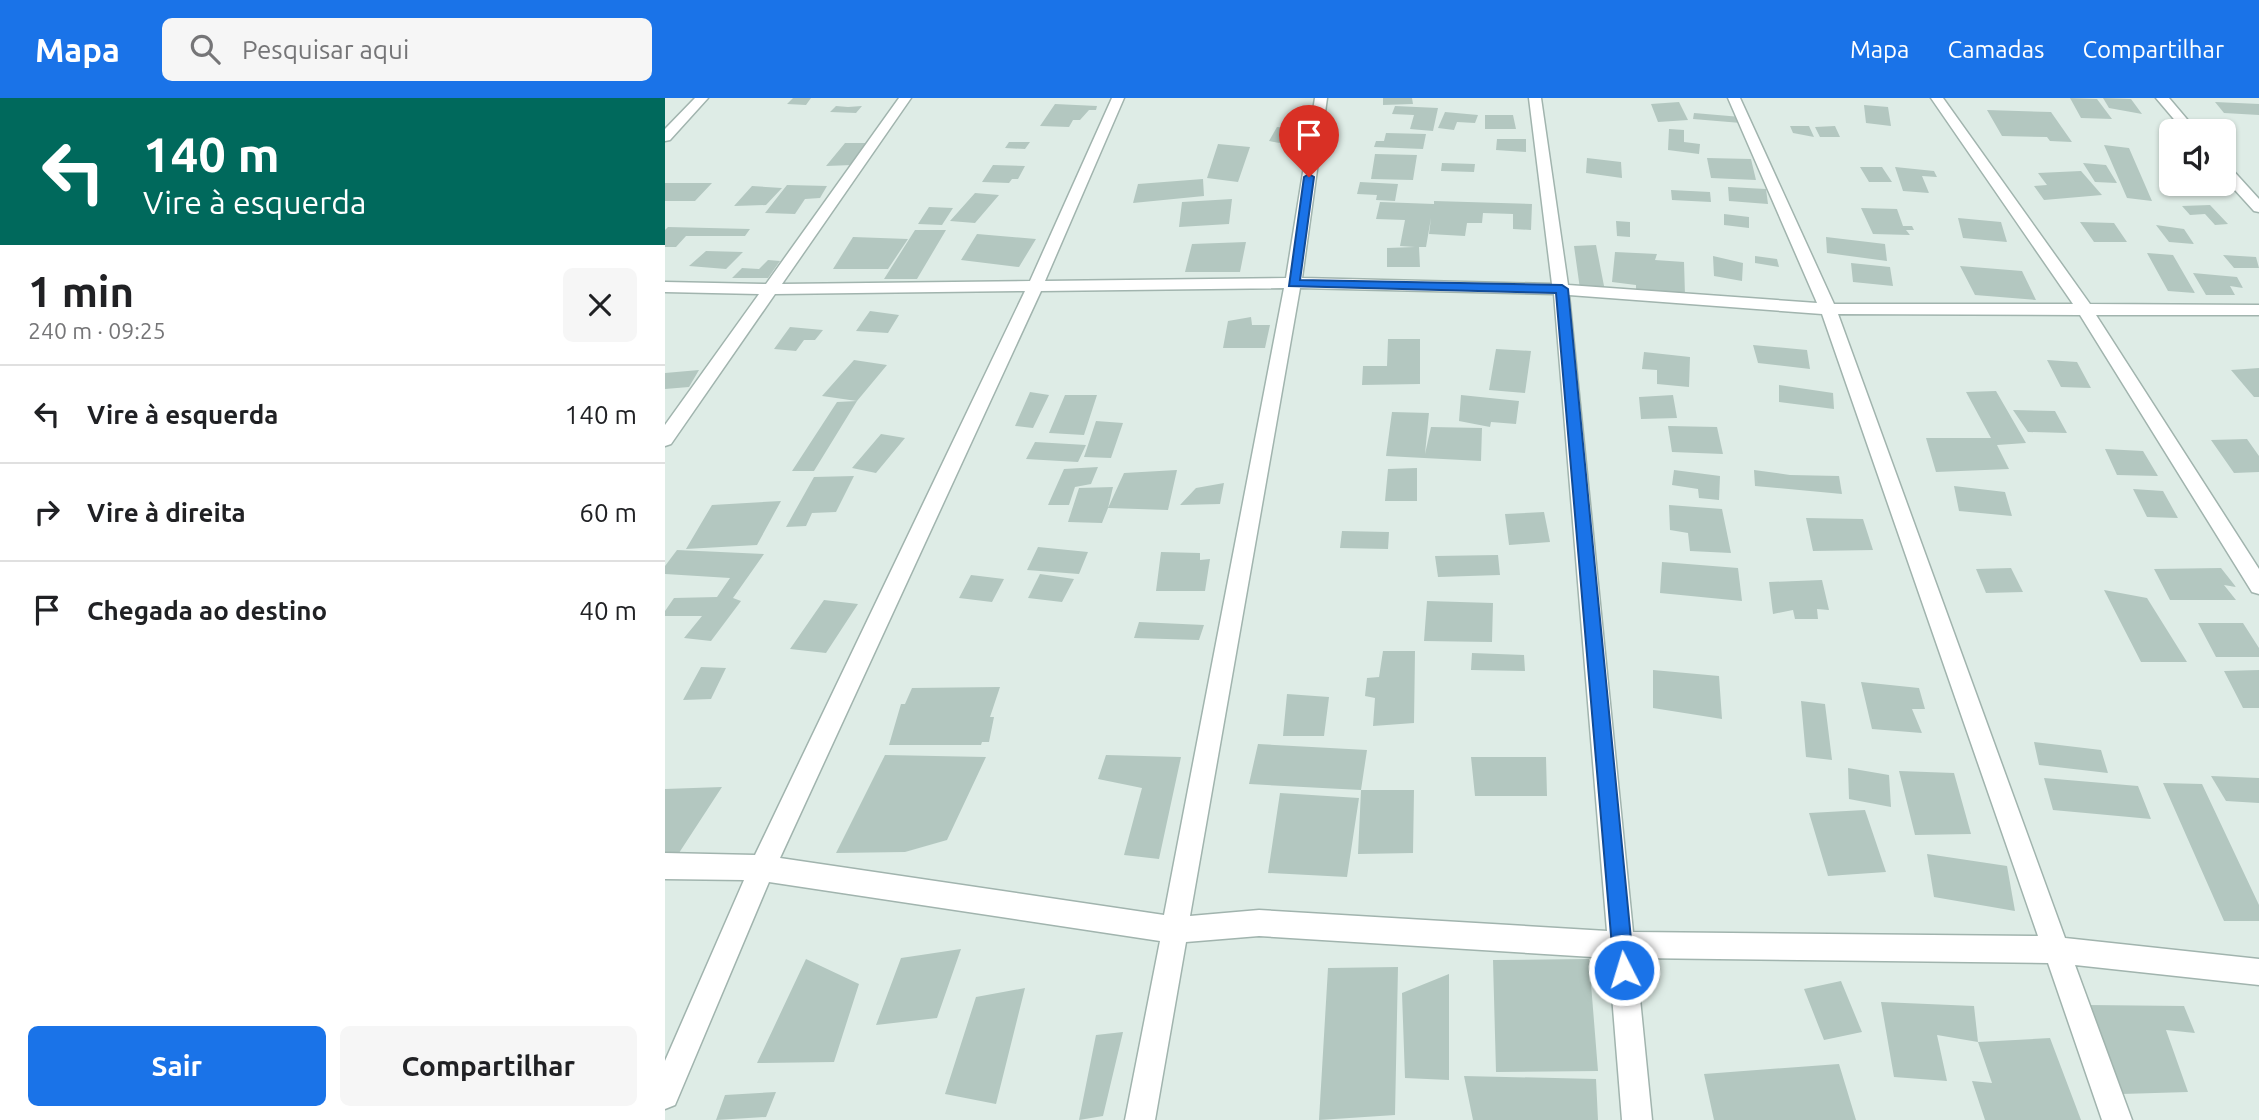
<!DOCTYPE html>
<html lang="pt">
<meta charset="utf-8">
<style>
body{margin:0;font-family:Ubuntu,sans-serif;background:#f6f6f6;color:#202124;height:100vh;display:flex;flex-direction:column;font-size:26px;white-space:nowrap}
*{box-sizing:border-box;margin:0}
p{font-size:23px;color:#757577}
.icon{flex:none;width:38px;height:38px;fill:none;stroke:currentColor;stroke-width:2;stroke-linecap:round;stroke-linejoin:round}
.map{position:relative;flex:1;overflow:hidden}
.sheet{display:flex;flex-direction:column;background:#fff;width:665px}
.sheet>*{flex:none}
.guide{background:#00695c;color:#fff;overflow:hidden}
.buttons{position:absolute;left:1494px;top:21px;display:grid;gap:14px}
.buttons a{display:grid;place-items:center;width:77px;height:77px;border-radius:10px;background:#fff;box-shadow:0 2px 5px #0004;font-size:35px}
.pin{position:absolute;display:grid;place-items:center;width:60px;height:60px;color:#fff;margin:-72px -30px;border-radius:50% 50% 50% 0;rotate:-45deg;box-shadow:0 0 7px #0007}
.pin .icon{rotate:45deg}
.me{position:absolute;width:77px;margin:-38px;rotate:355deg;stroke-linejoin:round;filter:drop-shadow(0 0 5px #0008)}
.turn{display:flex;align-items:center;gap:24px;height:147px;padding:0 28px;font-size:32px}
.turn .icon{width:91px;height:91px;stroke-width:2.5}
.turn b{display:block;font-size:49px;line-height:60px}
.round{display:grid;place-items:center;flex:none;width:74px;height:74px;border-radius:10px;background:#f6f6f6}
.summary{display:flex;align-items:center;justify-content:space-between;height:119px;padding:0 28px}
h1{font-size:42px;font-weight:700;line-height:52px}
.cta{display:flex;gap:14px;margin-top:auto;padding:14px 28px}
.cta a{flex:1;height:80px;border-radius:10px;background:#1a73e8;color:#fff;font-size:28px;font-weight:700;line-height:80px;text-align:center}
.cta a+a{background:#f6f6f6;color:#202124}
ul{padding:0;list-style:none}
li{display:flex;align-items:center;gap:21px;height:98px;padding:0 28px;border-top:2px solid #e0e0e0}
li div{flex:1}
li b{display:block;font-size:26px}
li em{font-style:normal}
header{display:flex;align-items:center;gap:42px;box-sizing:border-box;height:98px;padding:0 35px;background:#1a73e8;color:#fff}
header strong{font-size:33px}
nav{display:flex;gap:38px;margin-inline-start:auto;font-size:24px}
.search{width:490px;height:63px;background:#f6f6f6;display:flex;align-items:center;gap:18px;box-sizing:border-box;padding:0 24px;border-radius:10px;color:#757577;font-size:26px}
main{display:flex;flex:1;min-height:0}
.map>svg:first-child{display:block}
.building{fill:#b3c7c0}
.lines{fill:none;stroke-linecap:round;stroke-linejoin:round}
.minor-casing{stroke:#a1b4ae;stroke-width:3}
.minor{fill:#fff;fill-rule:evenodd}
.route{fill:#1a73e8;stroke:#114b97;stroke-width:2}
</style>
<header>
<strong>Mapa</strong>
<div class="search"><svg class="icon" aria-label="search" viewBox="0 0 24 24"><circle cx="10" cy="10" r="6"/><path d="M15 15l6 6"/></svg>Pesquisar aqui</div>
<nav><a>Mapa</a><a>Camadas</a><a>Compartilhar</a></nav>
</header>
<main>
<section class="sheet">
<div class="guide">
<div class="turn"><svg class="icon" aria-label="left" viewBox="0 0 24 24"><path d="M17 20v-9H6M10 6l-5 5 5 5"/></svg><div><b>140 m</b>Vire à esquerda</div></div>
</div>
<div class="summary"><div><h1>1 min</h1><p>240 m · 09:25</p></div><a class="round"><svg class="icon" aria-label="close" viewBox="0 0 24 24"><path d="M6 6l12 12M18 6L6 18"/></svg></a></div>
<ul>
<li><svg class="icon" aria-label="left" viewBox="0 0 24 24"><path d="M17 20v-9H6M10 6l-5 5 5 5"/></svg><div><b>Vire à esquerda</b></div><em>140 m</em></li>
<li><svg class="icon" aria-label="right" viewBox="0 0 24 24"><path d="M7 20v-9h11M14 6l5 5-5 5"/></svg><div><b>Vire à direita</b></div><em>60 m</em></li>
<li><svg class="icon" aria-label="arrive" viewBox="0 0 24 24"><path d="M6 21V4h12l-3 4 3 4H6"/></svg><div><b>Chegada ao destino</b></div><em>40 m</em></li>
</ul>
<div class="cta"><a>Sair</a><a>Compartilhar</a></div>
</section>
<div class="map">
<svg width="1594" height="1022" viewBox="0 0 1594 1022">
<rect width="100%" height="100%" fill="#deece6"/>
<!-- building -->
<path class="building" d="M128,0h18l-5,7 -19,-1z
M718,0h29l1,6 -30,1z
M1405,0l27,1 15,20 -31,-1z
M1438,0l28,1 11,15 -33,-6z
M1014,4l9,18 -30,2 -7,-18z
M1550,4l44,2v11l-35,-2z
M390,6l42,2 -1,4h-7l-9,10h-7l-4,7 -29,-1z
M1199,7l24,2 3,19 -25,-3z
M171,8l12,1 14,-1 -6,7 -26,-1z
M730,8l43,2 -5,23 -23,-2 4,-14 -22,-1z
M1322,12l64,2 21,30 -22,-1 -3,-4 -45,-1z
M780,14l33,3 -3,8 -18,-1 -3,8 -16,-2z
M1029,15l47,4v6l-48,-4z
M820,17h28l3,14h-31z
M1125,28h19l5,11 -21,-4z
M1170,28l5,11h-20l-5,-10z
M612,29l16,1 -8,16 -16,-3z
M1004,31l15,1v12l16,2 -1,10 -31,-4z
M721,35l40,1 -3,15 -49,-2 2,-6h8z
M832,41h29v13l-30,-2z
M344,44h21l-5,7 -20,-1z
M180,45h23l-16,22 -26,1z
M553,46l32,3 -12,35 -31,-4z
M1439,47l25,3 23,53 -25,-3z
M710,56l42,1 -4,25 -42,-1z
M922,60l34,4 1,16 -36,-5z
M1042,60l44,1 5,21 -45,-2z
M777,65l33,1 -1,8 -33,-1z
M1418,65l23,2 11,18 -22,-1z
M328,67l32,1 -7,13h-6l-3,4 -27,-1z
M1195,69h22l10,15h-23z
M1230,69l39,4 3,6 -15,-1 7,17 -26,-2z
M1416,73l21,24 -58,5 -10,-14 13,-1 -9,-12z
M538,81l1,17 -71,7 5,-19z
M695,84l38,2 -3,17 -19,-1 1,-5 -20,-1z
M0,85h47l-17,18h-30z
M122,87l40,1 -7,12 -15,1 -10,15 -30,-1z
M87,88l30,2 -16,17 -32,1z
M1063,89l38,2 2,15 -39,-3z
M1006,92l39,2 1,10 -39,-2z
M310,95l24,2 -24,28 -25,-2z
M567,101l-3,25 -50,3 3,-25z
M769,103l98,3 -1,26 -18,-1v-15l-30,-1 -1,10h-15l-2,13 -36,-2 2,-16 -5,29h-7l1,20h-33v-19l28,-1 -15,-1 5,-26 -29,-1 4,-17 54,2z
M1545,107l18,19 -13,1 -10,-11 -15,1 -8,-9z
M264,109l24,1 -11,17 -24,-1z
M1196,110l36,1 6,17h9l2,4h-8l4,5 -37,-1z
M1059,116l25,3v11l-25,-3z
M1293,120l43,4 6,20 -44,-4z
M951,123l14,1v15l-13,-1z
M1415,124l34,1 13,19h-33z
M1491,127l28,4 10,15 -25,-2z
M3,129l82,2 -5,7h-59l-10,11h-11v-17z
M250,132h31l-29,49h-33z
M312,136l59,5 -17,28 -58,-7z
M188,139l55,2 -20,30h-55z
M1161,139l59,7 2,17 -60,-8z
M581,144l-6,30h-55l7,-28z
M931,147l9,46 -25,-2 -6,-43z
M41,153l37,1 -17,17 -37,-3z
M950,154l42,2 -2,6 29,2 1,33 -49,-3v-7l-24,-3z
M1482,155l26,2 22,38 -27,-2z
M1558,157l33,2 3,11h-25z
M1048,158l30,7 -1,18 -28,-5z
M1090,158l22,3 2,8 -24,-4z
M103,162l12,1 -12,17h-36l10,-10 17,1z
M1186,165l39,4 3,19 -40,-4z
M1295,168l62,5 14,29 -61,-5z
M1528,175l44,4 6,11 -13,-2 5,9h-29z
M205,213l29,4 -11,18 -32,-2z
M586,219l1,8h18l-5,23h-42l5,-27z
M125,229l33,3 -8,10h-11l-8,11 -22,-2z
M723,241h32v45l-58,1 1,-19h24z
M1088,247l54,5 3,19 -52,-6z
M831,251l35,2 -6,42 -36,-3z
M979,254l46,5 -1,30 -32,-3v-14l-15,-1z
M189,262l33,5 -30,36 -35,-5z
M1382,262l30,2 14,26 -30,-1z
M1594,270v29h-5l-23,-27z
M34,272l-10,17 -24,2v-16z
M1114,287l54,8 1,16 -55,-7z
M1331,293l30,52 -29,2 12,24 -73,3 -10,-34h65l-25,-46z
M365,294l19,3 -16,33 -18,-2z
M400,297h32l-13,40 -35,-2z
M796,297l58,6 -3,23 -25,-2 -1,5 -31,-6z
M1008,297l4,23 -36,1 -2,-22z
M192,303l-43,70h-22l45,-69z
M1348,312l42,1 12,22 -39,-1z
M727,314l37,1 -4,41 6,-27 51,1 -1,33 -95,-5z
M431,323l27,2 -12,35 -27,-1z
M1003,328l49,1 6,27 -51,-2z
M216,336l24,4 -29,35 -24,-5z
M1582,341l12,17v16l-25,1 -23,-33z
M370,344l51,3 -8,17 -52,-3z
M1440,351l38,2 15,25 -41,-1z
M433,369l-7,17 -16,3 -6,18h-21l16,-36z
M752,370v33h-32l3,-32z
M512,372l-9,40 -60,-2 -6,15 -34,-1 11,-34 34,-1 -5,21 16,-35z
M1009,372l46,6 -1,24 -20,-2 -1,-9 -26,-4z
M1089,372l36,5 49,1 3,18 -87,-8z
M189,378l-18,36 -24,1 -6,13 -20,1 28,-50z
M559,385l-4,21 -40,1 16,-17z
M1289,388l51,6 7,24 -53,-5z
M1468,391l30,2 15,27 -31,-1z
M116,403l-24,44 -71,4 26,-44z
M1004,407l53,4 9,44 -41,-2 -2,-18 -18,-3z
M879,414l6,30 -41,3 -4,-31z
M1141,420l57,1 10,31 -60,1z
M677,433l47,1 -1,17 -48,-1z
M373,449l50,5 -9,22 -52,-4z
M12,452l87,4 -31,44 8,3 -30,40 -27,-3 18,-22h-37v-5l9,-13 43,-1 13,-19 -65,-4v-8z
M496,454l39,1v7l10,-1 -5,32h-49z
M833,457l2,20 -62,2 -3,-21z
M997,464l76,6 4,33 -82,-8z
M1346,470l12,24 -37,1 -10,-24z
M1556,470l15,19 -12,-2 12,15h-66l-16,-31z
M375,476l34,5 -12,23 -34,-4z
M306,477l33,4 -12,23 -33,-4z
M1157,482l7,30 -12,-1 1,10h-23l-2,-9 -20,4 -4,-32z
M1439,492l43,8 40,64h-46z
M159,502l34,4 -32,49 -36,-4z
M762,503l66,2 -1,39 -68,-1z
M474,524l65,3 -5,15 -65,-2z
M1533,525h45l16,25v9h-43z
M718,553h32l-1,72 -41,3 2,-28 -10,-2 2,-18 12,-1z
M807,555l52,2 1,16 -54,-1z
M36,569l25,1 -15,31 -28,1z
M988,572l66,6 3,43 -69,-11z
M1594,572v38h-16l-19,-37z
M1196,584l58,6 6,21h-13l10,24 -50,-4z
M335,589l-10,30h4l-5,25h-7l-1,3h-92l12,-41h4l7,-16z
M622,596l42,3 -5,39h-41z
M1136,603l24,3 7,56 -26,-3z
M1369,644l67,8 7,23 -69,-8z
M593,646l109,6 -6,40h53l-1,63 -55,1 3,-64 -112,-6z
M220,657l101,2 -39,83 -42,12 -69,1z
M441,657l75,2 -22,102 -35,-4 18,-67 -44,-9z
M806,659h75l1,39h-72z
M1183,670l41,7 2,32 -42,-8z
M1234,673l55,2 17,61 -56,1z
M1546,678l48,2v25l-33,-2z
M1379,680l94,8 13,33 -98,-9z
M1498,685l39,1 57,121v16h-35z
M57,689l-45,69 -12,-1v-66z
M615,695l79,5 -12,79 -79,-4z
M1200,712l21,62 -58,4 -19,-63z
M1262,756l80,12 8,45 -81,-14z
M296,851l-24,69 -61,7 25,-67z
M141,861l53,25 -25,78 -77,1z
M924,861l9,112 -102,1 -3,-112z
M733,869l-3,148 -76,5 9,-152z
M784,876v106l-44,-2 -3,-85z
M1176,883l21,51 -38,8 -20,-51z
M360,890l-29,116 -51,-10 31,-97z
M1216,904l93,4 4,36 -41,-7 10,46 -53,-4z
M1423,907l96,1 11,27 -29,-3 22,62 -66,2z
M458,934l-20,84 -24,4 17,-85z
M1385,940l31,82h-96l-13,-39 20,2 -14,-41z
M1174,966l17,56h-142l-10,-46z
M799,978l132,3 2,41h-125z
M111,994l-10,25 -50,3 9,-25z"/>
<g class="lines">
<!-- minor casing -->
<g class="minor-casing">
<path id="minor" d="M30,0h13l-38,42 -5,1v-12z
M234,0h12l-129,186 248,-3 82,-183h12l-79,183 241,-3 29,-180h12l-25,180 250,6 -23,-186h12l27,187 249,18 -89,-205h12l94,206h239l-142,-206h12l147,206 169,1v10h-163l163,254v25l-7,-2 -172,-277 -242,-1 227,624 194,21v26l-184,-20 57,155h-30l-54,-157 -412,-5 16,162h-30l-13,-162 -350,-22 -73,6 -31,178h-30l35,-179 -391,-59 -94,223 -10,4v-48l79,-181 -79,-1v-26l90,2 270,-564 -250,3 -104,150 -6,2v-21l94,-131 -94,-2v-10l101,2zM619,190l-120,627 -384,-57 261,-567zM635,190l254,6 53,637 -348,-21 -69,6zM904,197l253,19 216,622 -405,-4z
M1491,0h13l28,33h-13z
M1559,67l5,1 30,33v13l-5,-1 -30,-33z"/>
</g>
<!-- minor -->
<use href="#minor" class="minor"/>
</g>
<!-- route -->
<path class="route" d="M644,76l5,3 -14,103 262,5 6,4 66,681 -3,7 -7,3 -7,-3 -3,-7 -58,-677 -267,-7 15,-109z"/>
</svg>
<div class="buttons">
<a><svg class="icon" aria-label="sound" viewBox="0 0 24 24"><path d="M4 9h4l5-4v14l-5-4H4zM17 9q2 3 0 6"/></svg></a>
</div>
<div class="pin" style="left:644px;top:79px;background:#d93025"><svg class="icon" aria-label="arrive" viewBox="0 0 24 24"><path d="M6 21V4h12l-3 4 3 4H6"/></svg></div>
<svg class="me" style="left:959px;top:872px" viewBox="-20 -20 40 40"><circle r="17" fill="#1a73e8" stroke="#fff" stroke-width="3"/><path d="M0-11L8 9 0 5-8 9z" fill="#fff"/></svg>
</div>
</main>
